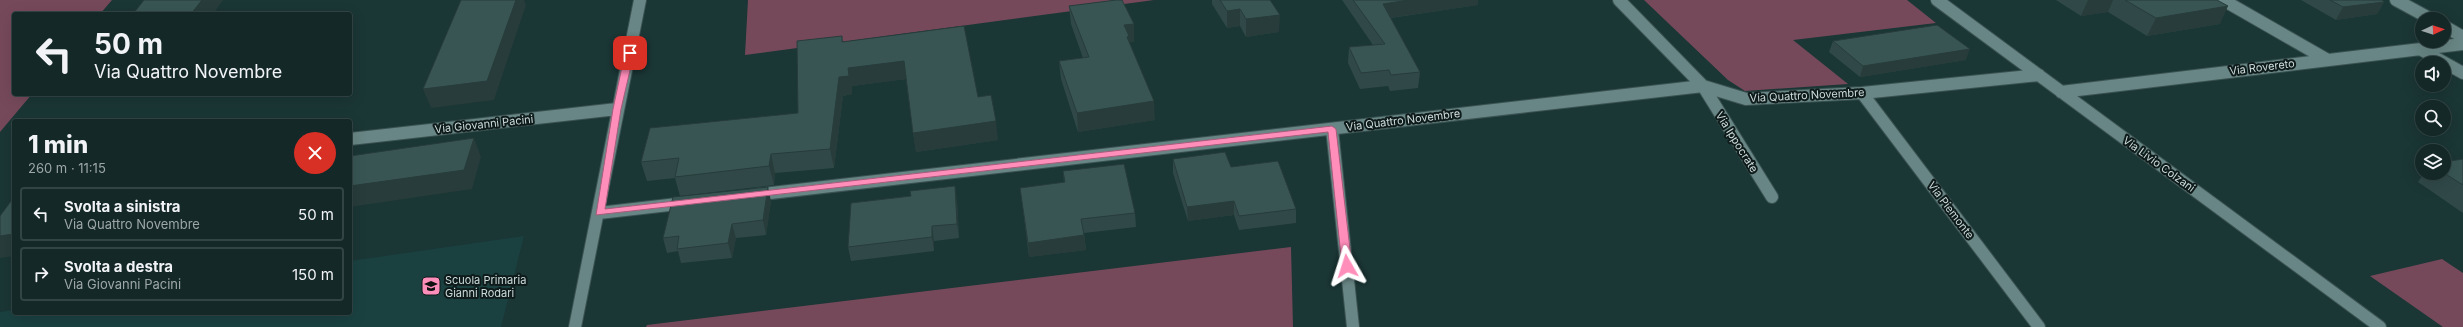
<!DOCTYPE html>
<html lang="it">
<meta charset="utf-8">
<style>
body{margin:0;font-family:Inter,sans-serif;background:#1d3030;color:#f1f3f6;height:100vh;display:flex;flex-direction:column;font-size:15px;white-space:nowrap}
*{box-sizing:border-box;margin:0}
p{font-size:13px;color:#9da6a8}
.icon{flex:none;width:22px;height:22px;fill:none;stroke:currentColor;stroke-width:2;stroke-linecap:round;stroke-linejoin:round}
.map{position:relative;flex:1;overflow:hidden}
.drawer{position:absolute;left:12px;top:119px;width:340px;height:196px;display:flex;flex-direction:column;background:#142828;border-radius:4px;box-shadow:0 4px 16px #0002,0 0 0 1px #334445}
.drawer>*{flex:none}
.top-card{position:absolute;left:12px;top:12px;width:340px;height:84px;border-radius:4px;box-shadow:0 4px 16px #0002,0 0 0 1px #334445;background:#142828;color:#f1f3f6;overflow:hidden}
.needle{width:26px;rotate:87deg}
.buttons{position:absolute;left:2415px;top:12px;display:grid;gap:8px}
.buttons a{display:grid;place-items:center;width:36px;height:36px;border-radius:50%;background:#142828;box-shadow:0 4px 16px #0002,0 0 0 1px #334445;font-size:20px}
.pin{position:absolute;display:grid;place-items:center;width:34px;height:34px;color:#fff;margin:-17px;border-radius:8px;box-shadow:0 2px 6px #0006}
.me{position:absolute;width:44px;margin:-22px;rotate:354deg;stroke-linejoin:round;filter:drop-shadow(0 0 3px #0008)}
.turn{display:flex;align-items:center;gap:14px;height:84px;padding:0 16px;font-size:18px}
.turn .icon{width:52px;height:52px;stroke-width:2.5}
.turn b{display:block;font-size:28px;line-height:34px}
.round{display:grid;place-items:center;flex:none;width:42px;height:42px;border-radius:21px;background:#1d3030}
.overview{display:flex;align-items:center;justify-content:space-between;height:68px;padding:0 16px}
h1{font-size:24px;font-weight:800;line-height:30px}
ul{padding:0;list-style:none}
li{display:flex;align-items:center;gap:12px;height:54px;margin:0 8px 6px;padding:0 8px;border:2px solid #334445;border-radius:4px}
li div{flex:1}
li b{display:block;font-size:15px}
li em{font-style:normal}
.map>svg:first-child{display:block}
.built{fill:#1a4140}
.green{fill:#76495a}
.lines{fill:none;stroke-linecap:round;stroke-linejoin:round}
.street-casing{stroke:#3b5252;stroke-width:14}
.street{stroke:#688685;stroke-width:12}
.wall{fill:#304948}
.shaded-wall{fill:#273c3b}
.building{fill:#385554;stroke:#273c3b}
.route{fill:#ff8ebb;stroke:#a65c7a}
.labels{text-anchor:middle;stroke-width:4;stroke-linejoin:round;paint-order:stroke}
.street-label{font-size:11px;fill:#ccdbdb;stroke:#0f1b1b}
.poi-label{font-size:11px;fill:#ccdbdb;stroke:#0f1b1b;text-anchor:start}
</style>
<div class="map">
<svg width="2463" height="327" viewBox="0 0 2463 327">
<rect width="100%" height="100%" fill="#1a3635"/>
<!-- built -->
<path class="built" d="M524,236l-23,91h-501v-15l14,-2v3h336v-52z"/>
<!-- green -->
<path class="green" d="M0,0h112l-12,14h-86v80h18l-32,38z
M748,0h406l-409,55z
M1644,0h263l29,23 -143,17 55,44 -103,7 -17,-11z
M1291,247l2,80h-647l1,-2z
M2442,259l21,14v54h-20l-73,-51z"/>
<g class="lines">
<!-- street casing -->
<g class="street-casing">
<path id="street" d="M1619,0l84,86 69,111
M1937,0l443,327
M2223,0l103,59
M2396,0l35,19
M2444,26l19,11
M2420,49l43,24
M2061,92l402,-48
M1862,93l177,234
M1332,129l21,198
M350,139l267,-30
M754,195l949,-109 43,13 116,-6 177,-18
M599,213l87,-10
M575,327l65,-327"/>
</g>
<!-- street -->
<use href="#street" class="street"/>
</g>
<!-- wall -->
<path class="wall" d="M1212,0h58l9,32 -33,5 -6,-11 -13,2 -15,-24z
M1342,0h136v5l-87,13 29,54 -2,16 -28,3 -2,-5 -28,3 -12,-26 1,-16 24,-2z
M2056,0h161l3,24 -73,12 -39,-24 -27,4z
M2301,0h81l2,2 -7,12 -41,6z
M1069,6l65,36h-5l26,78 -77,12 -17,-53 -2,-18 24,-3 -12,-34z
M842,36l1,6 135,55 20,43 -82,12 -3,-19 -7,-54 -54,7v8l-9,2 -9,72 -59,5 -1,12 -94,11 -5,-18 -28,3 -6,-19 157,-49z
M1833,41l133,19 -106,17 -31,-25z
M1173,159l58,8 65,42v14l-57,7 -5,-15 -46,6 -15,-48z
M2463,159v54l-45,-31 6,-9h20v-11z
M1063,171l72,42 1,14 -52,6 2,17 -57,7 -7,-55 42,-19z
M957,200l2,38 -25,3v10l-83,10 -3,-14z
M771,201l-5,34 -30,3 -4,20 -51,5 -3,-12 -11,2 -4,-15z"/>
<!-- shaded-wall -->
<path class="shaded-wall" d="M202,0h21l-10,14h-22z
M516,0h8l2,5 -32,95 -63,8 -8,-19z
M1409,0h69v5l-96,14 1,-15z
M2088,0h25l-5,12 -27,4z
M2384,2l-7,12 -41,6 7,-13z
M2228,6l-8,18 -73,12 9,-18z
M1240,9v17l-13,2v-17z
M1280,15l-1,17 -33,5v-18z
M1134,24v18h-5l1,12 -6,-29z
M1970,49l-4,11 -106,17 3,-11z
M904,61l3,18 -55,7v8l-9,2 -9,72 -4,-19 9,-72 9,-9z
M83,94h16l-15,2z
M1154,101l1,19 -77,12 -1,-19z
M996,121l2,19 -82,12 -3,-19z
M474,138l7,19 -9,32 -122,18v-21z
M771,154l4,19 -1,12 -5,-19z
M955,186l2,14 2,38 -2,-14z
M768,187l3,14 -5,34 -3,-15z
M1234,201v14l-46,6 -1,-14z
M732,224l4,14 -4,20 -4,-15z
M932,226l2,15v10l-2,-14z
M14,234v22l-14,2v-22z
M1084,235l2,15 -57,7 -1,-14z"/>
<!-- building -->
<path class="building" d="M144,0h58l-11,14h-58z
M461,0h55l-29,81 -64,8z
M1116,0h6l12,24 -10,1 5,11 -2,1 27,64 -77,12 -18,-52 30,-4 -20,-51z
M1220,0h50l10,15 -34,4 -6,-10 -13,2z
M1353,0h56l-26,4 37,68 -29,3 -2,-5 -28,3 -12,-26 36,-3z
M2125,0h92l11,6 -72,12z
M2330,0h52l2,2 -41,5z
M1937,25l33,24 -107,17 -30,-25z
M964,26l14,71 13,-2 5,26 -83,12 -9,-72 -56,7 1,8 -10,1 -9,72 -59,5 -2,12 -94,11 4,-19 -38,4 9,-34 148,-15 -1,-72 45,-5v6z
M474,138l-10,32 -114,16v-30z
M1225,152l6,15 47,-6 18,48 -57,7 -5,-15 -47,6 -14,-48z
M2463,159v26l-19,-12v-11z
M1124,164l11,49 -54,6 3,16 -56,8 -8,-55 45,-6 -2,-11z
M955,186l2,38 -25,2v11l-84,10 3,-44 60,-7 -1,-5z
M768,187l-5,33 -31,4 -4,19 -51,6 2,-13 -16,2 10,-41z
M14,197v37l-14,2v-20z"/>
<!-- route -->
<path class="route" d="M630,51l4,2 -13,56 -16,100 727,-83 4,3 16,137 -5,3 -5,-3 -14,-134 -732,83 17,-106 12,-56z"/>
<!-- icons -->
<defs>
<g id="school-square" transform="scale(1)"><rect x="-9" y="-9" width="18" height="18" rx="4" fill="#ff8ebb" stroke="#0f1b1b"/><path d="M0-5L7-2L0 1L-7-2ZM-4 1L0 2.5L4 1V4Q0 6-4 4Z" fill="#111"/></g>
</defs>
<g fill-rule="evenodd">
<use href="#school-square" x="431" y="286"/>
</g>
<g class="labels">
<!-- street labels -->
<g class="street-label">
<text transform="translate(2262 67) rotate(-7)" y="4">Via Rovereto</text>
<text transform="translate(1807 95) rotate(-3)" y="4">Via Quattro Novembre</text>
<text transform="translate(1403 120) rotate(-7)" y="4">Via Quattro Novembre</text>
<text transform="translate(484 124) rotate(-6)" y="4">Via Giovanni Pacini</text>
<text transform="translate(1737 142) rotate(58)" y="4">Via Ippocrate</text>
<text transform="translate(2159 164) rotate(36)" y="4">Via Livio Colzani</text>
<text transform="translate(1951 210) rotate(53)" y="4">Via Piemonte</text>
</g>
<!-- poi labels -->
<g class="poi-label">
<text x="445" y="284">Scuola Primaria<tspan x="445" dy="13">Gianni Rodari</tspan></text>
</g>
</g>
</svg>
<div class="buttons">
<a><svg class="needle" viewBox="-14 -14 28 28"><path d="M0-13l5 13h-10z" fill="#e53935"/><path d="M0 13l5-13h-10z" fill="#9da6a8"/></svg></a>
<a><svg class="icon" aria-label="sound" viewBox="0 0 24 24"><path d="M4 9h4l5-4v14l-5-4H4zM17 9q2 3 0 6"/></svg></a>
<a><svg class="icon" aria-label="search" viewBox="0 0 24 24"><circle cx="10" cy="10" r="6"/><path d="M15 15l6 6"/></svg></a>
<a><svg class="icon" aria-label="layers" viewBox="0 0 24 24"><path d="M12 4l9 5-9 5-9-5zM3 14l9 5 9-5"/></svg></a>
</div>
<div class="pin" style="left:630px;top:53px;background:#d93025"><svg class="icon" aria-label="arrive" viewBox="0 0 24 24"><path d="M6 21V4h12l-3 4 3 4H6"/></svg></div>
<svg class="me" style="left:1347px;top:266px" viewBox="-20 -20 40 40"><path d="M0-17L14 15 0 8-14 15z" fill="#ff8ebb" stroke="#fff" stroke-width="4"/></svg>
<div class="top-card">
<div class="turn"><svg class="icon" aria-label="left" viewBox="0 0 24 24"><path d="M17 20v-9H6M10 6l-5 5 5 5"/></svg><div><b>50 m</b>Via Quattro Novembre</div></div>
</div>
<section class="drawer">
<div class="overview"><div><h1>1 min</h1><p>260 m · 11:15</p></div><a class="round" style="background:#d93025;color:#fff"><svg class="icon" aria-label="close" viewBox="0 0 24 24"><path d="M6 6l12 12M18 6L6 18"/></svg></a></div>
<ul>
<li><svg class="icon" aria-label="left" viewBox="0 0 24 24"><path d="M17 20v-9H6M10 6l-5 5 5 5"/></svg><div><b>Svolta a sinistra</b><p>Via Quattro Novembre</p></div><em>50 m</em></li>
<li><svg class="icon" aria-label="right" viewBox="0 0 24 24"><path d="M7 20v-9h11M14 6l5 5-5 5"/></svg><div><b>Svolta a destra</b><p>Via Giovanni Pacini</p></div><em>150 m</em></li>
</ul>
</section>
</div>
